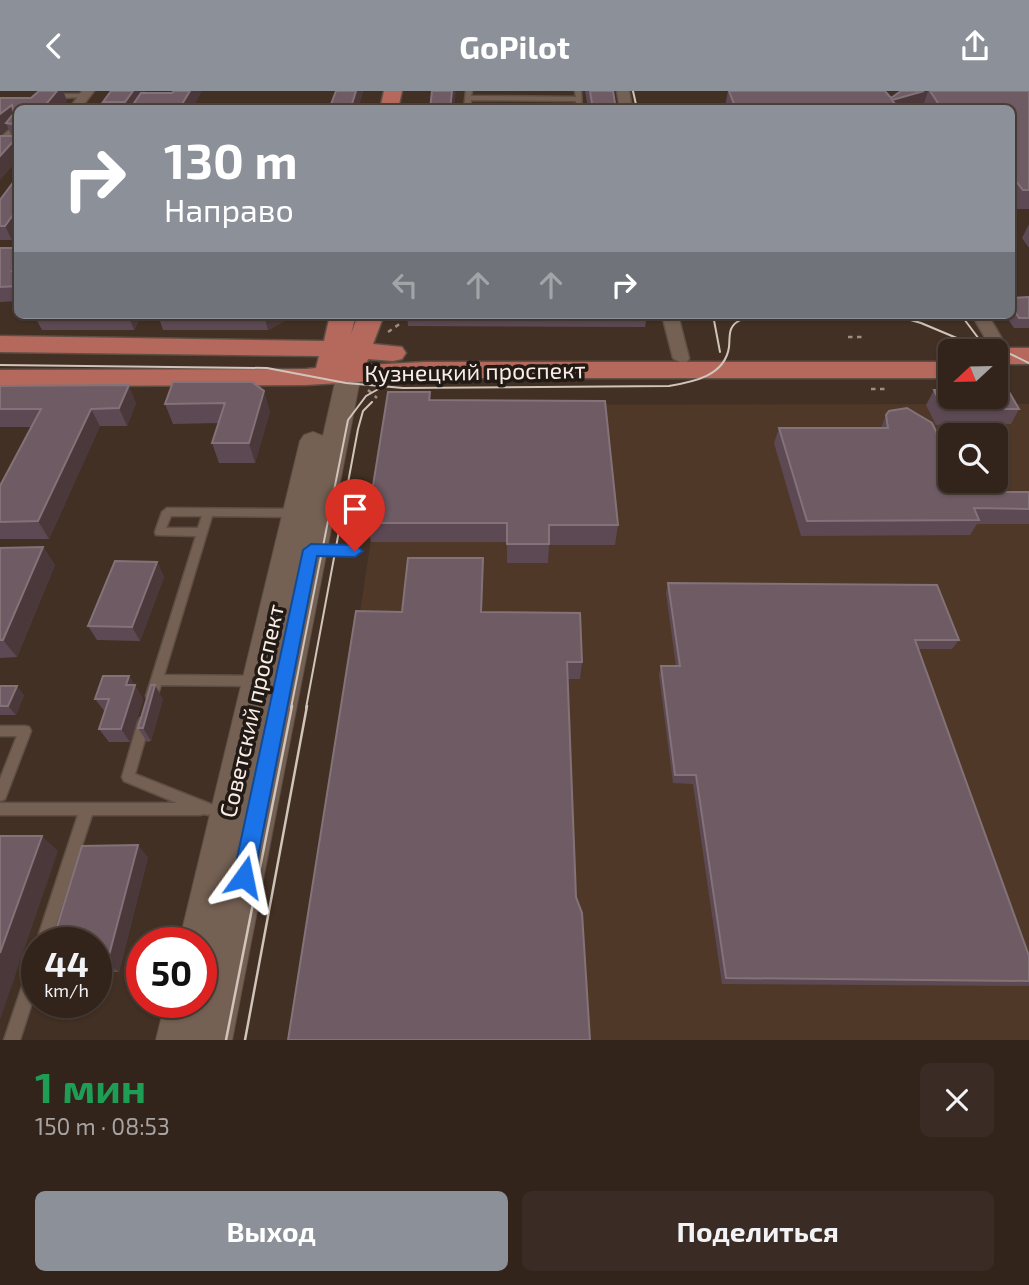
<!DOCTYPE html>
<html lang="ru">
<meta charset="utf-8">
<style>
body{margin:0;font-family:"Exo 2",sans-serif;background:#3a2c24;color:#f1f3f6;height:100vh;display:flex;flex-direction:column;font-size:26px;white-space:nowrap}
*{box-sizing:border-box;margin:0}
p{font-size:23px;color:#a8a4a3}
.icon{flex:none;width:38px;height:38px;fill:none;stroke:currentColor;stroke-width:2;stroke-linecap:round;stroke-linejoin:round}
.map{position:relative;height:949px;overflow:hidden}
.details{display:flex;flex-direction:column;background:#32241b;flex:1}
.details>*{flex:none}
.guide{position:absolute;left:14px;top:14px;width:1001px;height:214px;border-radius:10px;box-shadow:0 2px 5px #0004,0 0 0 2px #4d413a;background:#8c9099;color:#fff;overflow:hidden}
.needle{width:46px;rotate:248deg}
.fabs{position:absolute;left:938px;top:248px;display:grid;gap:14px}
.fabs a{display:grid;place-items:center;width:70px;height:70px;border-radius:10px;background:#32241b;box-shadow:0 2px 5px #0004,0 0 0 2px #4d413a;font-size:35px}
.speed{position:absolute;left:21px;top:836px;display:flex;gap:14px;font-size:35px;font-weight:700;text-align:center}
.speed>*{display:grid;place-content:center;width:91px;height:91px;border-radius:50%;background:#32241b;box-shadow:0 2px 5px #0004,0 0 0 2px #4d413a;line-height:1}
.speed small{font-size:18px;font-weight:400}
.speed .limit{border:10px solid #d22;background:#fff;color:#111}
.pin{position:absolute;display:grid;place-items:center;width:60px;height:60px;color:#fff;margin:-72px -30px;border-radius:50% 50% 50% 0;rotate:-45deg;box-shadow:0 0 7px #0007}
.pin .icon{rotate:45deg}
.me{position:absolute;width:77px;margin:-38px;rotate:12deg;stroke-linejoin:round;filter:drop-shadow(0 0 5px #0008)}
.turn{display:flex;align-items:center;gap:24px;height:147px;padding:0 35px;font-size:32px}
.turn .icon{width:91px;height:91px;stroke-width:2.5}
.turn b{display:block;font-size:49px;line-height:60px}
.lanes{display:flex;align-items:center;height:66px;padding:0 35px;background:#0003;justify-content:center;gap:35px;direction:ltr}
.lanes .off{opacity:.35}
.round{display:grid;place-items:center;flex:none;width:74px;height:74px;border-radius:10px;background:#3a2c24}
.summary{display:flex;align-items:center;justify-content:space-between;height:119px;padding:0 35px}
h1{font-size:42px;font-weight:700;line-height:52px;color:#1e9e55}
.primary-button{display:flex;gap:14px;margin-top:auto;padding:14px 35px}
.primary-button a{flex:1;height:80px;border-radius:10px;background:#8c9099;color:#fff;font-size:28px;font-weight:700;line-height:80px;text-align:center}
.primary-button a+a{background:#3a2c24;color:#f1f3f6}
header{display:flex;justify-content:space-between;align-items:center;height:91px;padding:0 35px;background:#8c9099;color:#fff;font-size:32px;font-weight:700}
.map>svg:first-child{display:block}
.built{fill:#503829;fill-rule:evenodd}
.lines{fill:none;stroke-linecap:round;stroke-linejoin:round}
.lane-casing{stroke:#5e4f45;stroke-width:3}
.street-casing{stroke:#5e4f45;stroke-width:3}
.secondary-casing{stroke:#5e4f45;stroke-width:2}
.primary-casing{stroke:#5e4f45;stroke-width:3}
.path{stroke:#9d8e85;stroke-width:2.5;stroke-dasharray:4.5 4.5;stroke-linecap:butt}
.lane{fill:#756154;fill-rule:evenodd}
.street{fill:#756154;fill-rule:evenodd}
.secondary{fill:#756154;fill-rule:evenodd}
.primary{fill:#b5685c;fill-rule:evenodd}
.tram-far1{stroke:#d1c4bb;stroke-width:2}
.tram{stroke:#d1c4bb;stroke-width:2.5}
.wall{fill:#5d4954}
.shaded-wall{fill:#4b383a}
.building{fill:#6e5b64;stroke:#837278;stroke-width:2}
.route{fill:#1a73e8;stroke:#114b97;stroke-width:2}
.labels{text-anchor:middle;stroke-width:7;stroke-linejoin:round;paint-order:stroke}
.street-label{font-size:23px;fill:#f9ede6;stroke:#221a15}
</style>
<header><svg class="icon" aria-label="back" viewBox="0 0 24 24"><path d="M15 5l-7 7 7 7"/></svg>GoPilot<svg class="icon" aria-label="share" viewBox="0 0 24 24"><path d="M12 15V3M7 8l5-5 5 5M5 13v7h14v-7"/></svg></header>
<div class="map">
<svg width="1029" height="949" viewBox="0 0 1029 949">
<rect width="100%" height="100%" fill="#423024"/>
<!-- built -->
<path class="built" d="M1029,313v636h-733l95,-635zM950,345h46v45h-46z"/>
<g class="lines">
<!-- lane casing -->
<g class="lane-casing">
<path id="lane" d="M466,0h6l-1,5 105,1 -1,-6h6l1,18h-6v-8l-105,-1 -1,9h-6z
M84,3l2,1v2l-34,1 -3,-2 3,-2z
M18,31v6l-18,15v-5z
M167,417l130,1 5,4 -5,4 -85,-1 -48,159 92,1 4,1 2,4 -2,4 -4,1 -95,-1 -5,15 -4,1 -4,-1 -2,-4 50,-160 -40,-1 -1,-3 7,-20zM171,425h31l-4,12h-32z
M313,455l42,1 5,4 -5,4 -42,-1 -5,-4z
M144,626l4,1 2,4 -15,52 78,31 2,4 -2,4 -5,2 -4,-1 -4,1h-108l-42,128h-13v2l-1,-2 42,-128h-78v-12h177l-53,-22 -2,-4 16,-55 2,-4z
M0,635h25l4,1 2,4 -26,68 -5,2v-22l17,-43h-17z
M37,865v31l-17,53h-16l26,-77 2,-5z"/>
</g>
<!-- street casing -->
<g class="street-casing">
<path id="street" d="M82,0h12l-14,18h-11z
M617,0h12l3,18h-12z
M662,224h16l11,43 -2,4 -6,1 -8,-5z
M972,224h16l24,41 -2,4h-12z"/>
</g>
<!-- secondary casing -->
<g class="secondary-casing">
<path id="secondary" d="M349,275l9,3 3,5 -129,666h-76l9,-37h36v-21l5,-21 -5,1v-19h-22l121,-502 4,-6 9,-3 10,4 14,-62 3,-5z"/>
</g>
<!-- primary casing -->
<g class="primary-casing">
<path id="primary" d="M384,0h18l-4,18h-18z
M330,224h26l-5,19 7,-19h26l-11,29 29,3 4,6 -4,6 -9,2 -25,-2 -2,6 59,-3h525v16h-525l-119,7 -306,1v-16l306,-1 10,-1 3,-12 -319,-4v-16l324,5z
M996,257h33v16h-33v-12h-10z"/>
</g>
<!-- path -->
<path class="path" d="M388,241l13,-9
M848,246h15
M871,298h17
M368,299l9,8"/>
<!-- lane -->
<use href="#lane" class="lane"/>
<!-- street -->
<use href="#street" class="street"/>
<!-- secondary -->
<use href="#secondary" class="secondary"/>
<!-- primary -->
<use href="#primary" class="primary"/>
<!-- tram-far1 -->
<path class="tram-far1" d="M633,0l4,18
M713,224l7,37
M893,224l28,8 69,29
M961,224l18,24 50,24
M0,274l267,3 79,15 57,5 266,-2c24,-4 56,-10 60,-39 1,-10 -1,-19 8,-25 21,-13 54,-7 77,-7
M291,617l57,-288 18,-24 16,-9
M306,617l52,-279 5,-18 9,-9"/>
<!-- tram -->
<path class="tram" d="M226,949l66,-334
M245,949l62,-334"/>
</g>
<!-- wall -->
<path class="wall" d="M39,0h36h-12l4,10 -67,79v-44h12l-4,-8 -8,7v-37h31z
M111,0h34l-1,2 48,16h-87l-2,-7z
M336,0h27l-5,18h-28z
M585,0h28l3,18h-28z
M728,0h157l6,7 10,-7h128v118h-15l-2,-4v-96h-88l-1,-3 -7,3h-190l-1,-3z
M0,109l12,40h-12z
M1029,133v24l-7,-10z
M0,157h18v53l-18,1z
M1029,206v31h-15l-9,-13h7v-17z
M34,224h108l-8,15h-92z
M158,224h138l-28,15h-105z
M407,224h240l-2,12 -237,-1z
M173,291l97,29 -15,52h-36l-7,-20 6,-20 -45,1 -8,-20z
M0,295l136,17 -9,23h-27l-51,113h-49v-53l32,-59h-32z
M934,299l85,19 -8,15 -75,1 -10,-20z
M430,301l1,8 187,125 -3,20h-66l-1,18h-41v-21h-136l-4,-19z
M886,324l80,77h63v32h-52l-7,11 -169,1 -27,-93 5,-15h102z
M43,456l12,18 -38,92 -17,1v-110z
M483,467v18l-1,36 100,50 -2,17h-12l-166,-67z
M157,471l7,15 -24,64 -43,-1 -9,-14z
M668,492l291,57 -7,9h-33l110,307v30l-307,-2 -29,-200 -20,-1 -14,-108 2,-9h15l-10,-73z
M129,585l14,23 -13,43h-21l-10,-13 6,-17 -10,-13z
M0,595l24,9 -8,20h-16z
M163,608l-12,42 -4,1 -9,-14z
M148,766l-29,115h-23v-29z"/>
<!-- shaded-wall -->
<path class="shaded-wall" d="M57,0h6l4,10 -7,8h-18z
M133,0h12l-11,18h-7l-2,-7z
M190,0h12l-10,18h-13z
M356,0h7l-5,18h-7z
M452,0h4l-2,18h-4z
M924,0h4l-5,15 -7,3h-27l3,-9z
M12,14l6,13 -12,5 2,5 -8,7v-21z
M18,45v23l-18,21v-24z
M18,117v24l-6,8 -7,-14z
M18,172v20l-6,-12z
M128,224h14l-8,15z
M264,224h32l-28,15z
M129,294l7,18 -9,23 -8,-18z
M264,300l6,20 -15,52 -6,-20z
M91,318l9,17 -51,113 -11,-18z
M43,456l12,18 -38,92 -14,-17z
M483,467v18l-2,54v-18z
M157,471l7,15 -24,64 -8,-14z
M129,585l14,23 -13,43 -9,-13 5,-44z
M155,594l8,14 -12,42 -8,-13z
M17,595l7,9 -8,20 -8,-9z
M42,745l16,15 -58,169v-67z
M138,754l10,12 -29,115 -12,-9z"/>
<!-- building -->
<path class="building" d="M39,0h18l-15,18h-24v27l-18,20v-20h13v-12l-7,-1 8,-10 -2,-8 -12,9v-16h31z
M111,0h22l-8,11h-22z
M174,0h16l-11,18h-49l11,-16h31z
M336,0h20l-5,16h-21z
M432,0h20l-2,18h-20z
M590,0h23l3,18h-23z
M729,0h156l6,7 10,-7h23l-32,9 7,9h-163z
M930,0h99v99h-6l-11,-14v-67h-70z
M18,85v32l-13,18h-5v-26z
M0,157h18v15l-6,8h6v15l-18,1z
M1029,206v21h-10l-7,-11v-9z
M173,291h79l12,9 -15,52h-37l13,-40 -60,1z
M129,294l-10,23 -28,1 -53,112 -38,1v-36l41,-77h-41v-23z
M934,299h16v7h46v-7h12l11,19h-76z
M388,301h42l-1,8 176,1 13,124h-69v19h-42v-21h-140z
M907,317l25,15 18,37v21h10l6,11h63v17l-55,-1 5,12 -172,1 -28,-93h109l-2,-13 3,-4z
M43,456l-40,93h-3v-92z
M408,467h75l-2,54 99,1 2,49h-15l9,235 6,16 8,127h-302l68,-429 46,1z
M115,470l42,1 -25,65 -44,-1z
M668,492l269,2 22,55h-44l114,316v25l-303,-3 -30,-203h-21l-14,-109h19z
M103,585h26l-3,9h9l-14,44h-22l10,-30h-14z
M151,594h4l-12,43h-5z
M0,595h17l-9,20h-8z
M0,745h42l-42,117z
M138,754l-31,118h-11v-20h-44l30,-97z"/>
<!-- route -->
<path class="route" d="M311,453l44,1 8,6 -8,6 -38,-1 -63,321 -3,7 -7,3 -8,-3 -3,-7 70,-327z"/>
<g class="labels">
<!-- street labels -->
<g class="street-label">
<text transform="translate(475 281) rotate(-1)" y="8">Кузнецкий проспект</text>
<text transform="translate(252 620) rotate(-77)" y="8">Советский проспект</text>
</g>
</g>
</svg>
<div class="fabs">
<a><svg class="needle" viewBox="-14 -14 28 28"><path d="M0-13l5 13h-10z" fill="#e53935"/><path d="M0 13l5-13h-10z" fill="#a8a4a3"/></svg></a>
<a><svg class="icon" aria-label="search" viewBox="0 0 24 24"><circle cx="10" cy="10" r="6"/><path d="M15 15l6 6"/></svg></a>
</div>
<div class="speed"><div>44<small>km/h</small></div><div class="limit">50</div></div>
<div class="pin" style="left:355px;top:460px;background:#d93025"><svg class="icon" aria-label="arrive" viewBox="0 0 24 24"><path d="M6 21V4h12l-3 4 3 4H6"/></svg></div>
<svg class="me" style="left:244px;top:786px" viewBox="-20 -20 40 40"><path d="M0-17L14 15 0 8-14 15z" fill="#1a73e8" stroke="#fff" stroke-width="4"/></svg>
<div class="guide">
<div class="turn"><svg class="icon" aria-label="right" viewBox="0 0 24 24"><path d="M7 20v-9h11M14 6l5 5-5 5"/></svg><div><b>130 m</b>Направо</div></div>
<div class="lanes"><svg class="icon off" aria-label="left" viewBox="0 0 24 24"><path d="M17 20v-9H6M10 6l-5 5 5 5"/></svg><svg class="icon off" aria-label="ahead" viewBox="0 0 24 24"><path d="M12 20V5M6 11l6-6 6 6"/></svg><svg class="icon off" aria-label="ahead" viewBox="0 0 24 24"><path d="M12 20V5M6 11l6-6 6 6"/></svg><svg class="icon" aria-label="right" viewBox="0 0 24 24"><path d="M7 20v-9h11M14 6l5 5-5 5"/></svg></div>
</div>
</div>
<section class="details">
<div class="summary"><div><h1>1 мин</h1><p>150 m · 08:53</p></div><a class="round"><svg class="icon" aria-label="close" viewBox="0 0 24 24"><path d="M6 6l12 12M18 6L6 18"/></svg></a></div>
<div class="primary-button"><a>Выход</a><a>Поделиться</a></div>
</section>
